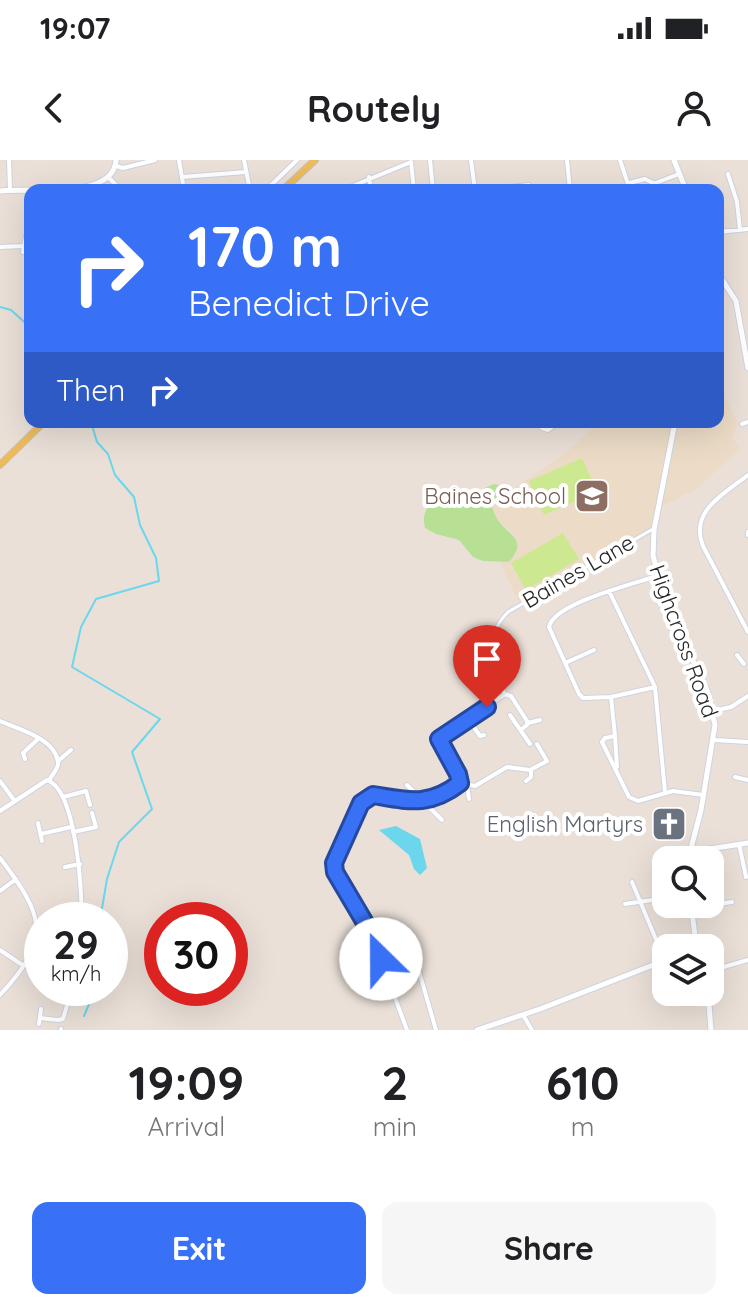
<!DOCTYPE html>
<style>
body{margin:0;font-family:Quicksand,sans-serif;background:#f6f6f6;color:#202124;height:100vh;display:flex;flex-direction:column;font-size:30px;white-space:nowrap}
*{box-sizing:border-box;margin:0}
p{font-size:26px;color:#757577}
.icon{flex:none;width:44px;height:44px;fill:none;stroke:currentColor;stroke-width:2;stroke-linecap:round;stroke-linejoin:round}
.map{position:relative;height:870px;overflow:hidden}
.drawer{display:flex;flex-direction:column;background:#fff;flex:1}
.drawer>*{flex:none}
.top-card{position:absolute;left:24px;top:24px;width:700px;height:244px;border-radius:16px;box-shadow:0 8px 32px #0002;background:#3971f6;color:#fff;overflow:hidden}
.buttons{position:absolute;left:652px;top:686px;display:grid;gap:16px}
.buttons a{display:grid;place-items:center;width:72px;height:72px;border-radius:16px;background:#fff;box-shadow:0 8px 32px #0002;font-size:40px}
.speed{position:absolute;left:24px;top:742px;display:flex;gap:16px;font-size:40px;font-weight:700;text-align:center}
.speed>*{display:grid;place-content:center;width:104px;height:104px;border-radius:50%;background:#fff;box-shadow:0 8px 32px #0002;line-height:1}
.speed small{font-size:20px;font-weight:400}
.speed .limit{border:12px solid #d22;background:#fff;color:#111}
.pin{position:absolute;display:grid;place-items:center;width:68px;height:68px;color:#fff;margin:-82px -34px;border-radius:50% 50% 50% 0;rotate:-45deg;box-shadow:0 0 8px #0007}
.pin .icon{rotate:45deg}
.me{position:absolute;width:88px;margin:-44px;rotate:337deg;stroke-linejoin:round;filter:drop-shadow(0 0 6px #0008)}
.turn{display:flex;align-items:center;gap:28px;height:168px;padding:0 32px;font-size:36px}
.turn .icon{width:104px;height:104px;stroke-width:2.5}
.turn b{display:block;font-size:56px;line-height:68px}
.then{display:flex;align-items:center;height:76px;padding:0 32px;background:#0003;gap:16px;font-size:30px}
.eta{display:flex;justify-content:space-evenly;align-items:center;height:136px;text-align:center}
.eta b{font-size:48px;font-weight:700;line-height:56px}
.primary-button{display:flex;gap:16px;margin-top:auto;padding:16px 32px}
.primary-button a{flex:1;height:92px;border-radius:16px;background:#3971f6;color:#fff;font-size:32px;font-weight:700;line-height:92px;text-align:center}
.primary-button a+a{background:#f6f6f6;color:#202124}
.status{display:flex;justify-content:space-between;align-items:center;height:56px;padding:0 40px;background:#fff;direction:ltr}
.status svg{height:22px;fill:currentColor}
header{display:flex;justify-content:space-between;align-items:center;height:104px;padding:0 32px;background:#fff;font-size:36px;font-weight:700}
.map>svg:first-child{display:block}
.education{fill:#ecdcc7}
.green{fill:#b7e095}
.pitch{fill:#cce890}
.water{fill:#6cd7ec}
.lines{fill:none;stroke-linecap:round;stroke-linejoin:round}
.stream{stroke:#6cd7ec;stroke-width:2}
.pedestrian-casing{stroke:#ced3e0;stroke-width:5}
.minor-casing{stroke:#ced3e0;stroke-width:6}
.tertiary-casing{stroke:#ced3e0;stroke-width:7}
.secondary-casing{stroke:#ced3e0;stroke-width:7}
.primary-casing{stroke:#c3c3c3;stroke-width:8}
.pedestrian{stroke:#fff;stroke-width:3}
.minor{stroke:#fff;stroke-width:4}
.tertiary{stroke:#fff;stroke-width:5}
.secondary{stroke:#fff;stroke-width:5}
.primary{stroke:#edbb5a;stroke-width:6}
.route-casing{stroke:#2549a0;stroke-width:20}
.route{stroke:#3971f6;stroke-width:14}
.labels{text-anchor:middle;stroke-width:8;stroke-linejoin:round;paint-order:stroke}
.education-label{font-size:22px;fill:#785e54;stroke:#fff;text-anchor:end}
.street-label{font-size:22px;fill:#272727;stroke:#fff}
.worship-label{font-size:22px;fill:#5b616d;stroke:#fff;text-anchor:end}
</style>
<div class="status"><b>19:07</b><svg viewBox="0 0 49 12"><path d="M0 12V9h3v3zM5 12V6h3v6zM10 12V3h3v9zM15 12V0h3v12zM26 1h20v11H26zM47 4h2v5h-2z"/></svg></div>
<header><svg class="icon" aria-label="back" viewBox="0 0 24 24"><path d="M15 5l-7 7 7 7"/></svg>Routely<svg class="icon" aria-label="person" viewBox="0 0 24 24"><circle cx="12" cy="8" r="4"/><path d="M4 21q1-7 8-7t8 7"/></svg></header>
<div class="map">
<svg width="748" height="870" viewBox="0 0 748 870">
<rect width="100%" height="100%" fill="#eae0d8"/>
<!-- education -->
<path class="education" d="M726,238l11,24 -4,16 8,11 -45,40 -37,19 -4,17 -136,77 -19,-39 9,-1 7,-8 1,-12 -5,-10 -13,-10 -8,-18 79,-54 19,-19 36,-9h93v-22z"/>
<!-- green -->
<path class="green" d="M494,324l20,4 -23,16c2,6 5,14 9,19 12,14 27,18 9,39l-26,-1 -10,-4 -14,-17 -23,-6 -11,-6c-7,-25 20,-37 42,-33 6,1 13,5 19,7l8,-9 -10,2 -1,-6z"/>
<!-- pitch -->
<path class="pitch" d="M582,298l15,34 -53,23 -15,-34z
M563,373l16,26 -53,31 -15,-27z"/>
<!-- water -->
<path class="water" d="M396,666l24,13 7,29 -7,7 -6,-6 -5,-14 -30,-25z"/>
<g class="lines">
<!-- stream -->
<path class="stream" d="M0,147l11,3 19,17
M91,262l6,20 11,12 7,21 19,22 6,28 16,33 3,23 -63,18 -15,28 -9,40 88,52 -28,33 20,57 -33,33 -12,37 -7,41
M84,856l12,-28"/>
<!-- pedestrian casing -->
<g class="pedestrian-casing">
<path id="pedestrian" d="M492,500c-1,-20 2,-34 16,-48l145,-83"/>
</g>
<!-- minor casing -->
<g class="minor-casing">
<path id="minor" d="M9,0l1,29
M179,0l5,30
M244,0l6,30
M430,0l3,30
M471,0l4,30
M567,0l3,30
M620,0l10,30
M411,2l3,28
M116,6l7,2 32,-8
M728,14l9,28 3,28
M108,17l13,13
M182,17l64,-5
M369,17l2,13
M629,23l16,-4 8,4
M266,30l31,-30
M343,30l68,-28
M482,30l47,-5
M651,30l2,-6 26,-10
M718,72l30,-3
M0,87l24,-1
M23,92l7,-35
M539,262l3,6 6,2 11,-8
M742,264l6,-2
M748,315c-24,19 -59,36 -45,71l45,86
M748,372v3
M609,431l46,96 10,105
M737,495l7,9
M492,500l3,18 10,16
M565,503l29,-13
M655,527l-44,10 -28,1 -4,-4 -30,-67c5,-24 85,-43 108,-51
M611,537l4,39 -10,2 -3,4 27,55 9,4 35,-10 30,4
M713,551l18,-4 17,-11
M510,555l20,29
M468,559l12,17 4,-1
M0,561c18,8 55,17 58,41 1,7 -6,12 -8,17
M528,563l12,-3
M615,576l2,31
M714,580l34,2
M25,599l-2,-6 15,-14
M58,601l13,-11
M735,617l13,3
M0,621l14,19
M526,621l5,-4v-7
M460,623l15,3 32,-19 23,3 17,-9 -10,-17
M407,625l35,35
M467,625l2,14
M63,637l23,-6 4,14
M0,651l47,-31c29,9 36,113 34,140
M38,663l4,18
M73,672l23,-5 -4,-14
M41,674l30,-7
M739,684l7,33
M0,698c44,58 53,80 0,137
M65,707l15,-3
M632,722l33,79
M0,731l16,-12
M625,744l41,-6
M692,748l40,-6
M0,790l24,16
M414,794l22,76
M710,811l38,-11
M523,855l9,15
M40,858l18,2 5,-1 9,-31
M39,864l2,-15
M61,870v-1
M407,870l-36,-97 -36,-61 -1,-9 27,-60 12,-8c37,6 56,12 87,-12l-2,-11 -19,-30 1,-5 65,-43 6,2 16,25v4l-5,4"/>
</g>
<!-- tertiary casing -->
<g class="tertiary-casing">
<path id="tertiary" d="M674,0l12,30
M0,31c28,-4 114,10 116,-31
M718,113l18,28 12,67
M675,262l-21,108 -1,26 15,52 39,82 8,35 -14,85 -11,42
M708,832l3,38"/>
</g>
<!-- secondary casing -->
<g class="secondary-casing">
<path id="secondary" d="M688,700l2,-8 58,-9
M691,788l4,-12 -4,-32
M477,870l63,-21 126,-49"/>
</g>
<!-- primary casing -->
<g class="primary-casing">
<path id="primary" d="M283,30l32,-30
M0,305l44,-43"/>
</g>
<!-- pedestrian -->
<use href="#pedestrian" class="pedestrian"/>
<!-- minor -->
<use href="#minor" class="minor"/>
<!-- tertiary -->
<use href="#tertiary" class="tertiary"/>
<!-- secondary -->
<use href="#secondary" class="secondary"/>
<!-- primary -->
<use href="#primary" class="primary"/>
</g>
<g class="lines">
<!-- route casing -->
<g class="route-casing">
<path id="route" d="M381,799l-10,-26 -36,-61 -1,-9 27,-60 12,-8c36,6 56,12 87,-12l-2,-9 -19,-35 48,-32"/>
</g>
<!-- route -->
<use href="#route" class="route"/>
</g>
<!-- icons -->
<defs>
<g id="school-square" transform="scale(1.8)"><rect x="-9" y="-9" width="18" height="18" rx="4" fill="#8d6e63" stroke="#fff"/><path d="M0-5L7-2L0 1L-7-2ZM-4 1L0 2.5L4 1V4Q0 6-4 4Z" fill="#fff"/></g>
<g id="church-square" transform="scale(1.8)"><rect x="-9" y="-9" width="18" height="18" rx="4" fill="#6b7280" stroke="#fff"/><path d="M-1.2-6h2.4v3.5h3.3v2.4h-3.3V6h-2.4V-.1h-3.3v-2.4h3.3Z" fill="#fff"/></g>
</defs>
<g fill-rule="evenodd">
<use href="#school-square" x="592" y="336"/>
<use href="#church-square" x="669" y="664"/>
</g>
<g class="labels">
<!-- education labels -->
<g class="education-label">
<text x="566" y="344">Baines School</text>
</g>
<!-- street labels -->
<g class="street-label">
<text transform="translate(578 411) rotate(-30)" y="8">Baines Lane</text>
<text transform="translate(684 481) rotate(70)" y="8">Highcross Road</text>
</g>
<!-- worship labels -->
<g class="worship-label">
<text x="643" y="672">English Martyrs</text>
</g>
</g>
</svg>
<div class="buttons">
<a><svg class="icon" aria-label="search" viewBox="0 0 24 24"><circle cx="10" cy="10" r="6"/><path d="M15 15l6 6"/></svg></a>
<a><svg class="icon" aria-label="layers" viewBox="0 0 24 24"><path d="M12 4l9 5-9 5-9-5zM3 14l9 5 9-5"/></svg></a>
</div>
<div class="speed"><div>29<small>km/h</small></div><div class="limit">30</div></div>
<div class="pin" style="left:487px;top:547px;background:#d93025"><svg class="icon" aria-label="arrive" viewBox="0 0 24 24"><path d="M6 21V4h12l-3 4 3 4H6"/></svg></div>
<svg class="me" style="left:381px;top:799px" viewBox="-20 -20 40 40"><circle r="19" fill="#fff"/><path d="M0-13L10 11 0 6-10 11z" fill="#3971f6"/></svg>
<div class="top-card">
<div class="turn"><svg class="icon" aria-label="right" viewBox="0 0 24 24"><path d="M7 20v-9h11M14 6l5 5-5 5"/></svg><div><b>170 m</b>Benedict Drive</div></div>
<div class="then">Then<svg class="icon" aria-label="right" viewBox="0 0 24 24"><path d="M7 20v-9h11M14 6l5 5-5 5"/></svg></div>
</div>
</div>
<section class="drawer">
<div class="eta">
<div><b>19:09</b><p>Arrival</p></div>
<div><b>2</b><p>min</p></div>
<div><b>610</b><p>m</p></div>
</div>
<div class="primary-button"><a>Exit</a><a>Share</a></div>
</section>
